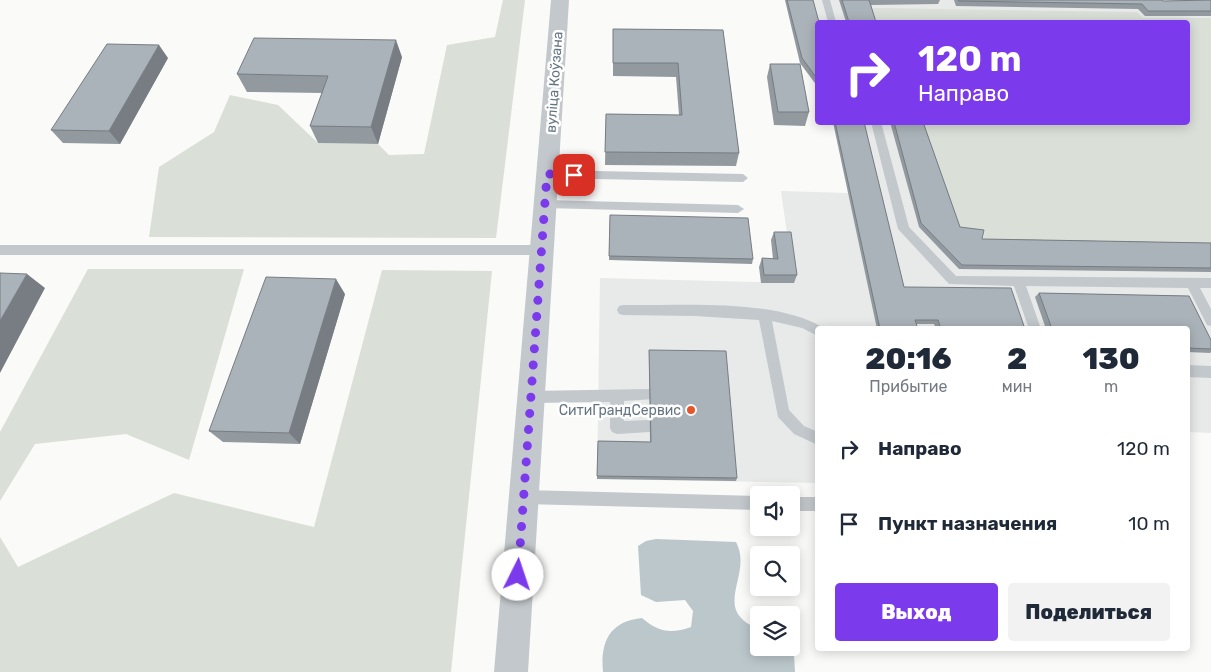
<!DOCTYPE html>
<html lang="ru">
<meta charset="utf-8">
<style>
body{margin:0;font-family:Rubik,sans-serif;background:#f2f2f3;color:#1f2937;height:100vh;display:flex;flex-direction:column;font-size:19px;white-space:nowrap}
*{box-sizing:border-box;margin:0}
p{font-size:16px;color:#747a83}
.icon{flex:none;width:28px;height:28px;fill:none;stroke:currentColor;stroke-width:2;stroke-linecap:round;stroke-linejoin:round}
.map{position:relative;flex:1;overflow:hidden}
.sheet{position:absolute;left:815px;top:326px;width:375px;height:325px;display:flex;flex-direction:column;background:#fff;border-radius:5px;box-shadow:0 2px 12px #0003}
.sheet>*{flex:none}
.hud{position:absolute;left:815px;top:20px;width:375px;height:105px;border-radius:5px;box-shadow:0 2px 12px #0003;background:#7c3aed;color:#fff;overflow:hidden}
.fabs{position:absolute;left:750px;top:486px;display:grid;gap:10px}
.fabs a{display:grid;place-items:center;width:50px;height:50px;border-radius:5px;background:#fff;box-shadow:0 2px 12px #0003;font-size:25px}
.pin{position:absolute;display:grid;place-items:center;width:42px;height:42px;color:#fff;margin:-21px;border-radius:10px;box-shadow:0 2px 8px #0006}
.me{position:absolute;width:55px;margin:-28px;rotate:4deg;stroke-linejoin:round;filter:drop-shadow(0 0 4px #0008)}
.turn{display:flex;align-items:center;gap:18px;height:105px;padding:0 20px;font-size:22px}
.turn .icon{width:65px;height:65px;stroke-width:2.5}
.turn b{display:block;font-size:35px;line-height:42px}
.eta{display:flex;justify-content:space-evenly;align-items:center;height:85px;text-align:center}
.eta b{font-size:30px;font-weight:800;line-height:35px}
.primary-button{display:flex;gap:10px;margin-top:auto;padding:10px 20px}
.primary-button a{flex:1;height:58px;border-radius:5px;background:#7c3aed;color:#fff;font-size:20px;font-weight:800;line-height:58px;text-align:center}
.primary-button a+a{background:#f2f2f3;color:#1f2937}
ul{padding:0;list-style:none}
li{display:flex;align-items:center;gap:15px;height:75px;padding:0 20px}
li div{flex:1}
li b{display:block;font-size:19px}
li em{font-style:normal}
.map>svg:first-child{display:block}
.built{fill:#e8e9e9}
.green{fill:#dadfd7}
.water{fill:#bbc7cb}
.lines{fill:none;stroke-linecap:round;stroke-linejoin:round}
.service{fill:#c3c8cc;fill-rule:evenodd}
.minor{fill:#c3c8cc;fill-rule:evenodd}
.wall{fill:#929a9f}
.shaded-wall{fill:#777d82}
.building{fill:#aab3b9;stroke:#777d82}
.route{stroke:#7c3aed;stroke-width:9;stroke-dasharray:0 16.2}
.poi-dot{fill:#e4572e;stroke:#fff;stroke-width:2}
.labels{text-anchor:middle;stroke-width:5;stroke-linejoin:round;paint-order:stroke}
.street-label{font-size:14px;fill:#657683;stroke:#fff}
.poi-label{font-size:14px;fill:#657683;stroke:#fff;text-anchor:end}
</style>
<div class="map">
<svg width="1211" height="672" viewBox="0 0 1211 672">
<rect width="100%" height="100%" fill="#fafaf8"/>
<!-- built -->
<path class="built" d="M785,0h426v433l-23,-1v-103h-370l-1,154 -220,-4 3,-201 194,5 -13,-92 67,2 -15,-70 355,-1v-100h-370l-1,65 -17,-24z"/>
<!-- green -->
<path class="green" d="M503,0h22l-29,238 -347,-1 10,-70 55,-35 16,-37 48,10 40,38 60,1 11,11 35,-1 23,-109 48,-8z
M871,8l266,4 6,6h68v226l-228,-3 2,-10 -26,-2 -36,-106 265,-1v-100h-313z
M88,269h156l-55,191 -63,-26 -91,10 -35,57v-69z
M382,270l110,1 -41,401h-451v-135l18,30 156,-74 140,34z"/>
<!-- water -->
<path class="water" d="M656,539l80,3c18,33 -27,68 23,87v19h32v-11l2,1 2,34h-192c-3,-30 7,-51 39,-54 16,14 29,16 49,9l2,-16 -8,-11 -29,2 -15,-7 -3,-49 8,-5z"/>
<g class="lines">
<!-- service -->
<path class="service" d="M822,0h8l6,22h-8z
M871,122h10l28,105 47,49 255,2v10h-11l11,21v17l-4,-1 -19,-37 -162,-2 15,43h-12l-15,-43 -65,-2 -51,-55z
M547,170l196,4 5,4 -5,4 -196,-4 -5,-4z
M545,200l193,5 6,4 -6,4 -193,-5 -6,-4z
M0,245h541l6,5 -6,5h-541z
M623,305c58,1 149,-7 199,22l1,2h-5v7l-16,-8 -30,-7 17,89 15,16 14,6v13l-24,-11 -16,-17 -19,-97 -64,-4 -72,-1 -4,-1 -2,-4 2,-4z
M1188,365l23,1v12l-23,-1z
M649,389l5,2 2,4 -2,4 -30,2v20l26,-1 5,2 2,4 -2,4 -5,2 -33,2 -5,-2 -2,-4v-26l-80,1 -5,-2 -2,-4 2,-4 5,-2z
M524,490l235,6v14l-235,-6 -5,-2 -2,-5 2,-5z
M791,497h27v14h-27z"/>
<!-- minor -->
<path class="minor" d="M551,0h18l-41,672h-34z"/>
</g>
<!-- wall -->
<path class="wall" d="M785,0h28l5,22v65l-18,-24z
M839,0h101l-2,4 -67,1 5,17h-30z
M954,0h208l1,1 48,-1v16h-66l-7,-7 -182,-3z
M613,29l110,1 16,123 -3,13 -131,-1 1,-51 73,1 -3,-38 -63,-1z
M402,57l-24,87 -60,-1 -8,-17 12,-33 -75,-1 -10,-18z
M168,58l-48,86 -57,-1 -12,-13z
M770,64l39,48 -4,14 -31,-1 -7,-48z
M833,122h31l40,165 121,42h-89l-2,-5h-18l2,5h-41z
M890,122h33l37,105 22,12 229,4v29l-252,-3 -40,-42z
M610,215l143,44 -1,5 -143,-4z
M774,232l23,43 -3,8h-33l-2,-16 3,-9 11,1 -2,-19z
M1039,293l150,3 22,44v12l-1,1 -22,-1v-23h-142l-11,-32z
M345,294l-45,150 -77,-2 -14,-11z
M649,350l88,128 -1,3 -139,-2 1,-38 52,1z"/>
<!-- shaded-wall -->
<path class="shaded-wall" d="M396,40l6,17 -24,87 -7,-17z
M159,45l9,13 -48,86 -11,-13z
M27,274l18,14 -45,85v-52z
M336,279l9,15 -45,150 -11,-11z"/>
<!-- building -->
<path class="building" d="M787,0h26l6,22h-1v58l-16,-22z
M842,0h27l7,22h-27z
M958,0h204l1,1 48,-1v11h-63l-6,-7 -183,-3z
M613,29l110,1 16,123 -134,-1 1,-38 76,1 -4,-52h-65z
M254,38l142,2 -25,87 -61,-1 18,-50 -91,-2z
M107,44l52,1 -50,86 -58,-1z
M770,64h30l9,48h-31z
M835,122h29l40,165 107,1 14,41h-84l-3,-9h-23l3,9h-38z
M894,122h29l37,105 24,3 -2,9 229,4v25l-249,-3 -41,-42z
M610,215l138,3 5,41 -144,-3z
M774,232h17l6,43h-33l-2,-17 16,1z
M0,273l27,1 -27,47z
M266,277l70,2 -47,154 -80,-2z
M1039,293l150,3 22,44v9l-23,-1v-19h-136z
M649,350l77,1 11,127 -140,-2 1,-35 53,1z"/>
<g class="lines">
<!-- route -->
<path class="route" d="M518,575l29,-401 27,1"/>
</g>
<!-- markers -->
<circle class="poi-dot" cx="691" cy="410" r="5"/>
<g class="labels">
<!-- street labels -->
<g class="street-label">
<text transform="translate(554 82) rotate(-86)" y="5">вуліца Коўзана</text>
</g>
<!-- poi labels -->
<g class="poi-label">
<text x="681" y="415">СитиГрандСервис</text>
</g>
</g>
</svg>
<div class="fabs">
<a><svg class="icon" aria-label="sound" viewBox="0 0 24 24"><path d="M4 9h4l5-4v14l-5-4H4zM17 9q2 3 0 6"/></svg></a>
<a><svg class="icon" aria-label="search" viewBox="0 0 24 24"><circle cx="10" cy="10" r="6"/><path d="M15 15l6 6"/></svg></a>
<a><svg class="icon" aria-label="layers" viewBox="0 0 24 24"><path d="M12 4l9 5-9 5-9-5zM3 14l9 5 9-5"/></svg></a>
</div>
<div class="pin" style="left:574px;top:175px;background:#d93025"><svg class="icon" aria-label="arrive" viewBox="0 0 24 24"><path d="M6 21V4h12l-3 4 3 4H6"/></svg></div>
<svg class="me" style="left:518px;top:575px" viewBox="-20 -20 40 40"><circle r="19" fill="#fff"/><path d="M0-13L10 11 0 6-10 11z" fill="#7c3aed"/></svg>
<div class="hud">
<div class="turn"><svg class="icon" aria-label="right" viewBox="0 0 24 24"><path d="M7 20v-9h11M14 6l5 5-5 5"/></svg><div><b>120 m</b>Направо</div></div>
</div>
<section class="sheet">
<div class="eta">
<div><b>20:16</b><p>Прибытие</p></div>
<div><b>2</b><p>мин</p></div>
<div><b>130</b><p>m</p></div>
</div>
<ul>
<li><svg class="icon" aria-label="right" viewBox="0 0 24 24"><path d="M7 20v-9h11M14 6l5 5-5 5"/></svg><div><b>Направо</b></div><em>120 m</em></li>
<li><svg class="icon" aria-label="arrive" viewBox="0 0 24 24"><path d="M6 21V4h12l-3 4 3 4H6"/></svg><div><b>Пункт назначения</b></div><em>10 m</em></li>
</ul>
<div class="primary-button"><a>Выход</a><a>Поделиться</a></div>
</section>
</div>
